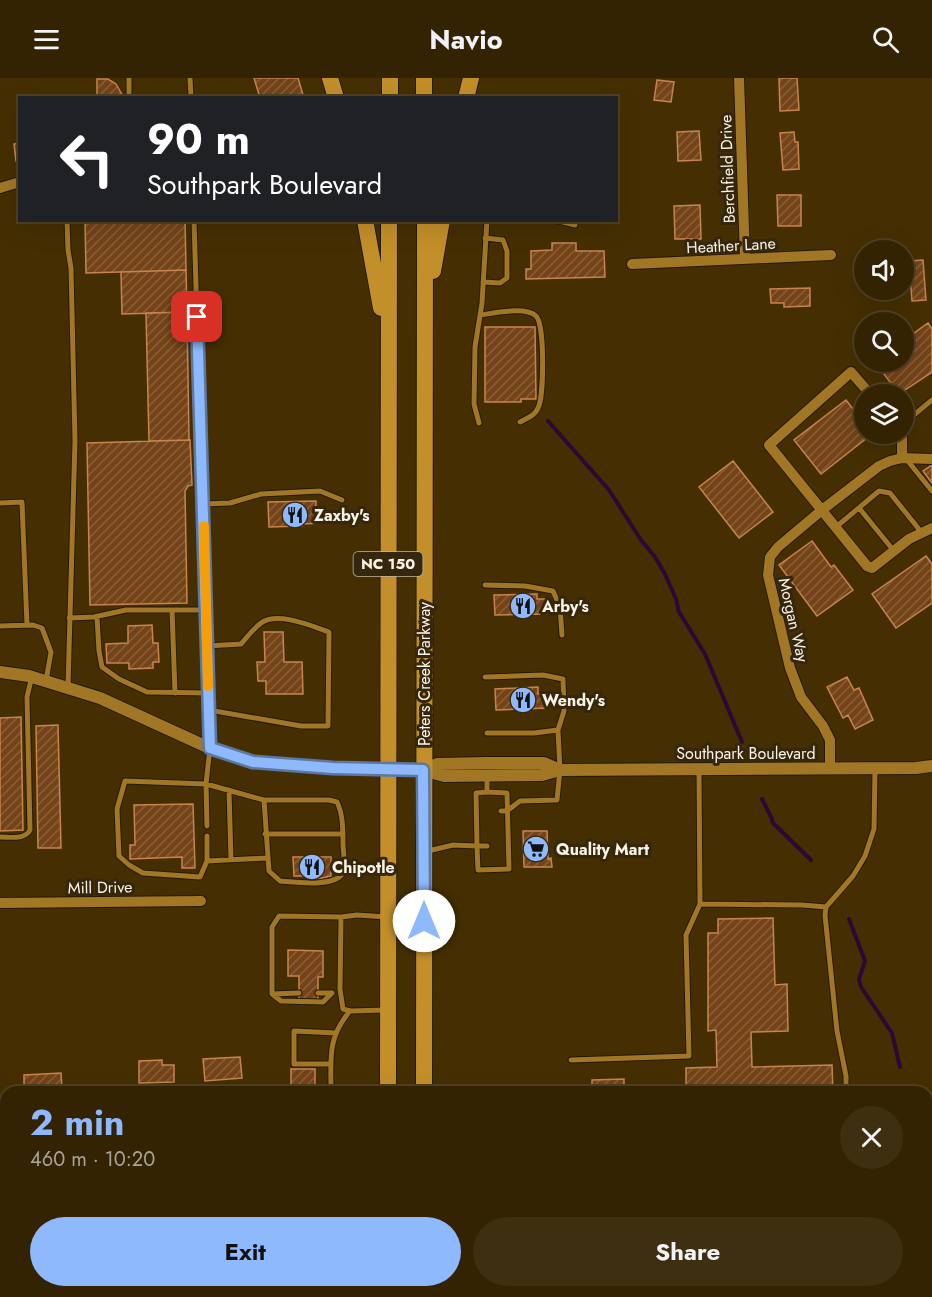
<!DOCTYPE html>
<meta charset="utf-8">
<style>
body{margin:0;font-family:Jost,sans-serif;background:#3f2f11;color:#f1f3f6;height:100vh;display:flex;flex-direction:column;font-size:22px;white-space:nowrap}
*{box-sizing:border-box;margin:0}
p{font-size:20px;color:#a9a499}
.icon{flex:none;width:33px;height:33px;fill:none;stroke:currentColor;stroke-width:2;stroke-linecap:round;stroke-linejoin:round}
.map{position:relative;flex:1;overflow:hidden}
.drawer{position:absolute;left:0px;top:1008px;width:933px;height:212px;display:flex;flex-direction:column;background:#342302;border-radius:18px 18px 0 0;box-shadow:0 6px 24px #0002,0 0 0 2px #4e4024}
.drawer>*{flex:none}
.banner{position:absolute;left:18px;top:18px;width:600px;height:126px;border-radius:0px;box-shadow:0 6px 24px #0002,0 0 0 2px #4e4024;background:#202124;color:#fff;overflow:hidden}
.fabs{position:absolute;left:854px;top:162px;display:grid;gap:12px}
.fabs a{display:grid;place-items:center;width:60px;height:60px;border-radius:50%;background:#342302;box-shadow:0 6px 24px #0002,0 0 0 2px #4e4024;font-size:30px}
.pin{position:absolute;display:grid;place-items:center;width:51px;height:51px;color:#fff;margin:-26px;border-radius:12px;box-shadow:0 3px 9px #0006}
.me{position:absolute;width:66px;margin:-33px;rotate:0deg;stroke-linejoin:round;filter:drop-shadow(0 0 4px #0008)}
.turn{display:flex;align-items:center;gap:21px;height:126px;padding:0 30px;font-size:27px}
.turn .icon{width:78px;height:78px;stroke-width:2.5}
.turn b{display:block;font-size:42px;line-height:51px}
.round{display:grid;place-items:center;flex:none;width:63px;height:63px;border-radius:32px;background:#3f2f11}
.summary{display:flex;align-items:center;justify-content:space-between;height:102px;padding:0 30px}
h1{font-size:36px;font-weight:700;line-height:45px;color:#8eb9fc}
.button{display:flex;gap:12px;margin-top:auto;padding:12px 30px}
.button a{flex:1;height:69px;border-radius:36px;background:#8eb9fc;color:#111;font-size:24px;font-weight:700;line-height:69px;text-align:center}
.button a+a{background:#3f2f11;color:#f1f3f6}
header{display:flex;justify-content:space-between;align-items:center;height:78px;padding:0 30px;background:#342302;font-size:27px;font-weight:700}
.map>svg:first-child{display:block}
.lines{fill:none;stroke-linecap:round;stroke-linejoin:round}
.stream{stroke:#2e0736;stroke-width:4}
.building{fill:url(#building-hatch);stroke:#c7854d;stroke-width:1.5}
.service-casing{stroke:#261902;stroke-width:7}
.minor-casing{stroke:#261902;stroke-width:12}
.tertiary-casing{stroke:#261902;stroke-width:14}
.primary-casing{stroke:#261902;stroke-width:18}
.service{stroke:#a17625;stroke-width:5}
.minor{stroke:#a17625;stroke-width:10}
.tertiary{stroke:#a17625;stroke-width:12}
.primary{stroke:#c38f2a;stroke-width:16}
.route-casing{stroke:#5c78a4;stroke-width:15}
.route{stroke:#8eb9fc;stroke-width:10}
.slow{stroke:#f59e0b;stroke-width:10}
.labels{text-anchor:middle;stroke-width:6;stroke-linejoin:round;paint-order:stroke}
.shield{fill:#35270e;stroke:#c1b6a4;stroke-width:1.5}
.shield-label{font-size:15px;font-weight:bold;fill:#fdf3e5}
.street-label{font-size:16px;fill:#fdf3e5;stroke:#35270e}
.poi-label{font-size:16px;font-weight:bold;fill:#fdf3e5;stroke:#35270e;text-anchor:start}
</style>
<header><svg class="icon" aria-label="menu" viewBox="0 0 24 24"><path d="M4 6h16M4 12h16M4 18h16"/></svg>Navio<svg class="icon" aria-label="search" viewBox="0 0 24 24"><circle cx="10" cy="10" r="6"/><path d="M15 15l6 6"/></svg></header>
<div class="map">
<svg width="932" height="1219" viewBox="0 0 932 1219">
<defs>
<pattern id="building-hatch" width="6" height="6" patternUnits="userSpaceOnUse" patternTransform="scale(1.5)"><rect width="6" height="6" fill="#744418"/><path d="M-1 1l2-2M0 6l6-6M5 7l2-2" fill="none" stroke="#895f39"/></pattern>
</defs>
<rect width="100%" height="100%" fill="#452f02"/>
<g class="lines">
<!-- stream -->
<path class="stream" d="M548,343l61,69 32,50 14,17 10,17 11,25 3,13 26,42 37,88
M762,721l10,20 1,4 38,37
M849,841l16,42 -6,18 2,8 31,46 8,34
M927,1100l5,37"/>
</g>
<!-- building -->
<path class="building" d="M254,0h44l6,20h-44z
M779,0h18l2,32 -19,1z
M97,1h11l8,5 8,14h-27z
M657,2l17,2 -3,20 -17,-2z
M699,53l2,29 -23,1 -1,-29z
M794,54l1,10h3l1,27 -16,1 -3,-37z
M20,65v18h-4l-2,-17z
M777,117h24v31h-23z
M700,127l1,34h-26l-1,-33z
M85,142h100l1,50 -100,3z
M552,165h24v8h28l1,26 -79,2v-10h5v-18l21,-1z
M923,182l3,40 -14,1 -3,-40z
M186,192l1,42 -65,2 -1,-42z
M810,210v18l-26,1v-4h-13l-1,-14z
M187,234l2,128 -40,1 -3,-128z
M928,245l4,6v43l-33,22 -24,-32h28v-21z
M485,249h50l1,72h-15v3h-36z
M846,322l18,23v11h8l-51,40 -27,-34z
M190,362l2,45 -4,1 -3,5 2,112 -97,2 -3,-162z
M733,383l40,51 -34,26 -40,-51z
M932,387v18l-9,-12z
M316,423v12h5l1,10 -20,1v2l-33,1 -1,-25z
M812,463l19,26 3,-2 19,25 -36,26 -38,-51z
M926,478l6,8v39l-36,25 -24,-34z
M537,516v5h9v15l-51,1 -1,-20z
M152,547l1,18h5l1,19h-6v6l-24,1v-6h-22l-1,-19 22,-1v-17z
M264,554h19l1,30h18l1,32h-37v-13h-8l-1,-19h8z
M847,599l7,13 5,-2 14,32 -18,9 -7,-14 -5,3 -16,-31z
M538,609v7h9v14l-51,2 -1,-21z
M21,639l2,113 -23,1v-113z
M58,647l3,123h-23l-2,-122z
M193,726l2,64h-13v-11l-52,2v-14h5l-1,-40z
M523,753h24l1,28 3,-1 1,9h-28z
M293,779h38v19l-13,3v-3h-24z
M773,840l2,67 12,-1 1,47 -37,1 1,35 80,-2 1,27h-241v-12l32,-1v10l62,-2v-19l31,-1 -1,-37 -8,1v-98h10v-14z
M288,872l35,1v26h-5v23h-19v-24h-11z
M240,979l2,21 -37,3 -2,-22z
M162,982v5h12v17l-35,1v-22z
M291,991h24v23h-24z
M61,995l1,16 -38,2v-16z
M6,1102v39h-6v-38z
M9,1214h13v5h-13z
M185,1214h17v5h-17z
M297,1214h27v5h-27z"/>
<g class="lines">
<!-- service casing -->
<g class="service-casing">
<path id="service" d="M129,0v20
M190,0l1,20
M67,142l1,30 3,18 4,173 -7,245
M194,142l16,528 -4,36 1,42
M555,142l20,5
M483,204l17,1 7,-5v-27l-4,-11 -18,-2
M481,237c13,-2 45,-9 55,1 9,8 8,81 2,92 -3,8 -11,10 -18,14
M479,345l-5,-19 1,-57 7,-44 5,-83
M903,346l29,-24
M907,382l25,31
M0,425l22,-1 5,123
M203,426l27,-1 31,-9 59,-3 22,9
M859,430l35,43
M836,449l43,-36 11,2 32,40
M485,507l40,1 28,5 7,16 2,28
M172,532l3,83
M97,539l2,34 3,16 17,12 28,13 61,1
M69,540l25,-1 32,-7h80
M0,548l33,-1 9,3 9,24 -5,29
M207,568l34,-2c6,-7 12,-15 20,-21 16,-12 51,3 68,9l-1,94h-27l-92,-16
M485,599l58,-2 20,4 1,32 -6,19 -24,3h-47
M229,712l2,70
M501,733h6l13,-10 37,-1 3,-30 -2,-40
M265,756h78
M207,758v25l-7,16 -57,-4 -14,-8 -10,-9 -2,-47 8,-28 81,3 58,16h65l8,2c6,12 6,28 6,42 0,8 3,20 0,28 -6,16 -49,10 -63,9l-11,-10 -5,-71
M0,759c10,0 25,3 30,-7l-3,-133 5,-21
M487,768h-10l1,24 31,-1 -2,-76 -20,-1
M428,773l25,-6 24,1 -1,-53 11,-1v-16
M207,783l60,-3
M700,826l102,1 24,2
M318,915h14
M332,915l-9,9 -42,-1 -9,-7v-67l7,-11 62,1
M272,916l27,-1
M386,932l-36,1 -7,-2 -3,-20 1,-72 16,-2 30,2
M571,982l118,-4 -3,-121 14,-31 -1,-134
M331,986h-37v-33l42,2
M331,1014c0,-33 -4,-54 19,-81
M846,1014v-16l-9,-45 -12,-116 1,-8 27,-31 12,-20 9,-27 1,-61
M285,1214v5
M714,1214l4,2h27l13,-2
M855,1214l2,5
M629,1218l1,1
M332,1219v-5"/>
</g>
<!-- minor casing -->
<g class="minor-casing">
<path id="minor" d="M739,0l6,181
M0,110l20,-6
M632,186l199,-9
M870,316l-19,-22 -82,73 98,121 5,2 37,-29 23,-11
M900,356l2,4v20
M830,691v-29l-7,-14 -22,-29 -11,-29 -22,-93 2,-18 8,-10 44,-37 57,-44 11,-5 12,-3 30,1
M0,825l201,-2
M0,1059l6,-1
M147,1214v5"/>
</g>
<!-- tertiary casing -->
<g class="tertiary-casing">
<path id="tertiary" d="M0,594l29,4 71,22 105,48 48,16 80,6 90,2 21,6 98,-1 18,-5 356,-2 16,-2
M423,692l14,-6 49,-1h58l16,7"/>
</g>
<!-- primary casing -->
<g class="primary-casing">
<path id="primary" d="M330,0l6,20
M424,0v20
M390,20v-20
M466,20l5,-20
M365,142l16,88
M433,193l9,-51
M388,1014l1,-872
M424,1014l1,-872
M388,1219v-5
M423,1219v-5"/>
</g>
<!-- service -->
<use href="#service" class="service"/>
<!-- minor -->
<use href="#minor" class="minor"/>
<!-- tertiary -->
<use href="#tertiary" class="tertiary"/>
<!-- primary -->
<use href="#primary" class="primary"/>
</g>
<g class="lines">
<!-- route casing -->
<g class="route-casing">
<path id="route" d="M197,239l13,431 43,14 80,6 90,2 1,151"/>
</g>
<!-- route -->
<use href="#route" class="route"/>
<!-- slow -->
<path class="slow" d="M204,448l4,160"/>
</g>
<!-- icons -->
<defs>
<g id="restaurant-disc" transform="scale(1.35)"><circle r="9.5" fill="#8eb9fc" stroke="#35270e"/><path d="M-5-6h1v4h1v-4h1v4h1v-4h1v5L-1.5 .5V6h-2V.5L-5-1ZM5-6V6H3V1.5H1.5Q1.5-4 5-6Z" fill="#111"/></g>
<g id="supermarket-disc" transform="scale(1.35)"><circle r="9.5" fill="#8eb9fc" stroke="#35270e"/><path d="M-6-5.5h2.5l.6 2H6L4.5 2H-2.5L-4.4-4H-6ZM-1.5 3.2a1.3 1.3 0 1 0 .1 0ZM3 3.2a1.3 1.3 0 1 0 .1 0Z" fill="#111"/></g>
</defs>
<g fill-rule="evenodd">
<use href="#restaurant-disc" x="295" y="437"/>
<use href="#restaurant-disc" x="523" y="528"/>
<use href="#restaurant-disc" x="523" y="622"/>
<use href="#supermarket-disc" x="536" y="771"/>
<use href="#restaurant-disc" x="312" y="789"/>
</g>
<g class="labels">
<!-- shield labels -->
<rect class="shield" x="353.5" y="474" width="69" height="24" rx="4.5"/>
<g class="shield-label">
<text x="388" y="491">NC 150</text>
</g>
<!-- street labels -->
<g class="street-label">
<text transform="translate(727 91) rotate(-92)" y="6">Berchfield Drive</text>
<text transform="translate(731 167) rotate(-3)" y="6">Heather Lane</text>
<text transform="translate(794 542) rotate(77)" y="6">Morgan Way</text>
<text transform="translate(424 596) rotate(-90)" y="6">Peters Creek Parkway</text>
<text x="746" y="681">Southpark Boulevard</text>
<text transform="translate(100 809) rotate(-1)" y="6">Mill Drive</text>
</g>
<!-- poi labels -->
<g class="poi-label">
<text x="314" y="443">Zaxby's</text>
<text x="542" y="534">Arby's</text>
<text x="542" y="628">Wendy's</text>
<text x="556" y="777">Quality Mart</text>
<text x="332" y="795">Chipotle</text>
</g>
</g>
</svg>
<div class="fabs">
<a><svg class="icon" aria-label="sound" viewBox="0 0 24 24"><path d="M4 9h4l5-4v14l-5-4H4zM17 9q2 3 0 6"/></svg></a>
<a><svg class="icon" aria-label="search" viewBox="0 0 24 24"><circle cx="10" cy="10" r="6"/><path d="M15 15l6 6"/></svg></a>
<a><svg class="icon" aria-label="layers" viewBox="0 0 24 24"><path d="M12 4l9 5-9 5-9-5zM3 14l9 5 9-5"/></svg></a>
</div>
<div class="pin" style="left:197px;top:239px;background:#d93025"><svg class="icon" aria-label="arrive" viewBox="0 0 24 24"><path d="M6 21V4h12l-3 4 3 4H6"/></svg></div>
<svg class="me" style="left:424px;top:843px" viewBox="-20 -20 40 40"><circle r="19" fill="#fff"/><path d="M0-13L10 11 0 6-10 11z" fill="#8eb9fc"/></svg>
<div class="banner">
<div class="turn"><svg class="icon" aria-label="left" viewBox="0 0 24 24"><path d="M17 20v-9H6M10 6l-5 5 5 5"/></svg><div><b>90 m</b>Southpark Boulevard</div></div>
</div>
<section class="drawer">
<div class="summary"><div><h1>2 min</h1><p>460 m · 10:20</p></div><a class="round"><svg class="icon" aria-label="close" viewBox="0 0 24 24"><path d="M6 6l12 12M18 6L6 18"/></svg></a></div>
<div class="button"><a>Exit</a><a>Share</a></div>
</section>
</div>
